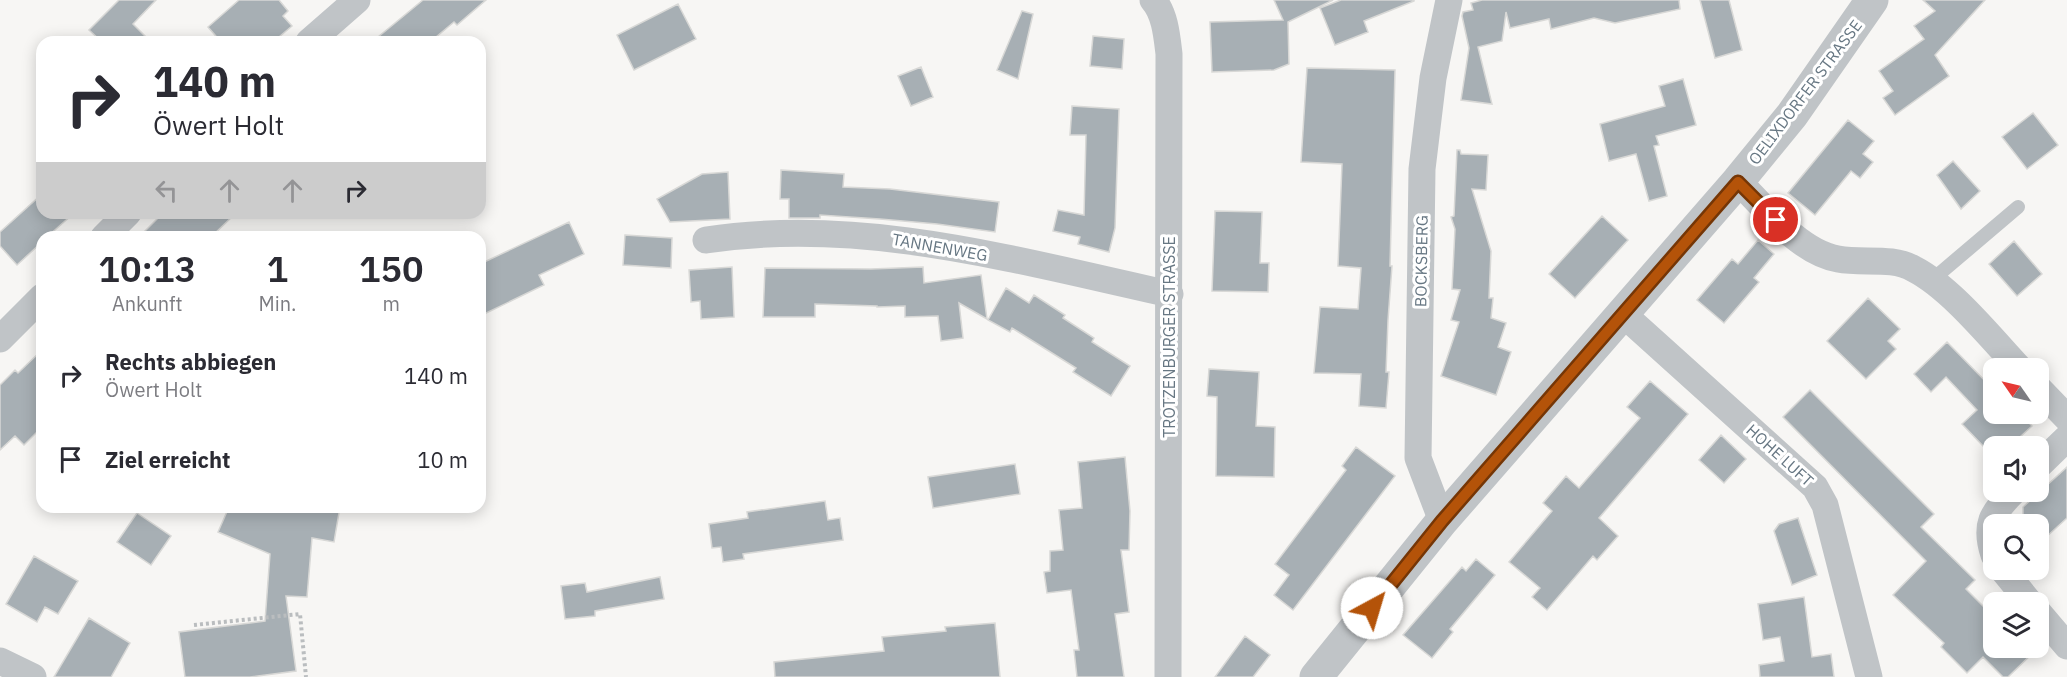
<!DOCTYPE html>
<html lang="de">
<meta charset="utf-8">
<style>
body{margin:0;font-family:"IBM Plex Sans",sans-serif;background:#f2f2f3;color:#2b2b33;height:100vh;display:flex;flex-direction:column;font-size:22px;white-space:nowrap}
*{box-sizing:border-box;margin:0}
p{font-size:20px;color:#7c7c81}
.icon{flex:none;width:33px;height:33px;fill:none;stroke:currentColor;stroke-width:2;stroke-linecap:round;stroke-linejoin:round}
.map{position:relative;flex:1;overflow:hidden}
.details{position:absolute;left:36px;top:231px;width:450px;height:282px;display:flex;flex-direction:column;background:#fff;border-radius:18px;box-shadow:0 3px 15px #0003}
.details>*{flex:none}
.banner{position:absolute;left:36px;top:36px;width:450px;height:183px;border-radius:18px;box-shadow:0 3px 15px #0003;background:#fff;color:#2b2b33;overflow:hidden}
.needle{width:39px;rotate:304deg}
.buttons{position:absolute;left:1983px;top:358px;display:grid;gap:12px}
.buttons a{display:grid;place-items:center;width:66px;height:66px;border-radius:12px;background:#fff;box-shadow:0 3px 15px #0003;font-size:30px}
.pin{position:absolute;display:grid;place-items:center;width:51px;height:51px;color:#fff;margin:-26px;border:3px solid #fff;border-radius:50%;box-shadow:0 2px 6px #0007}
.me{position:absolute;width:66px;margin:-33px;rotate:39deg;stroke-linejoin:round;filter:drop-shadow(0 0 4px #0008)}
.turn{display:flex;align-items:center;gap:21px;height:126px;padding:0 18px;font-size:27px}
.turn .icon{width:78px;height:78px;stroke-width:2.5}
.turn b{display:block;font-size:42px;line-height:51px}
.lanes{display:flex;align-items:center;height:57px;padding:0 18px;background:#0003;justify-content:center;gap:30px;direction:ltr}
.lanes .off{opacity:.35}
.eta{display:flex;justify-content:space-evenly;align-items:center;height:102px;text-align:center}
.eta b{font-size:36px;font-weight:600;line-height:42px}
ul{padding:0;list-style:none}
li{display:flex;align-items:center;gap:18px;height:84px;padding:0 18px}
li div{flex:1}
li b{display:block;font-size:22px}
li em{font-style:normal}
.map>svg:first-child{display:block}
.building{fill:#a7afb4;stroke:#d8d8d6;stroke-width:1.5}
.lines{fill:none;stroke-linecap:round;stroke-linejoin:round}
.path{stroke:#babdbf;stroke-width:4;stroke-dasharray:3 3;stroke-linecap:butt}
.service{stroke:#c0c4c7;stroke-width:14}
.minor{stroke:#c0c4c7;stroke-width:27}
.tertiary{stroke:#c0c4c7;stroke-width:33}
.route-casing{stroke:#753606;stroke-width:15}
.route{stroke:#b45309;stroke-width:10}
.labels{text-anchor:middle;stroke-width:6;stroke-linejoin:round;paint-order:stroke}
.street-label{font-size:16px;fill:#677783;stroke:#fff}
</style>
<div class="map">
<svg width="2067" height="677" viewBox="0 0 2067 677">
<rect width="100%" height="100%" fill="#f7f6f4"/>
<!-- building -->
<path class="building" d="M119,0h37l-23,24 18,18h-49l-13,-12z
M239,0h40l9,11 -5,5 9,10 -19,16h-52l-13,-15z
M423,0h63l-29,25 -3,-3 -24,20h-58z
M1274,0h59l-45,22 1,42 -15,6 -62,2 -2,-50 73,-2z
M1341,0h73v1l-50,20 4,11 -33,13 -15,-37z
M1482,0h197l1,9 -65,14 -21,-5 -43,11 -2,-10 -39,9 -4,-16 -4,29 -24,6 14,57 -31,-4 8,-52 -7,-32 1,-4 10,-2 -2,-7z
M1700,0h29l13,50 -27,8z
M1923,0h62l-50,55 14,21 -54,39 -12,-17 10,-7 -14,-20 45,-32 -10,-13 21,-15z
M678,4l18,35 -62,31 -17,-35z
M1022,11l11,3 -15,65 -21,-9z
M1093,36l31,3 -2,30 -32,-3z
M921,67l12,30 -22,9 -13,-30z
M1307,68l88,2 -5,196h2l-4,54 -2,52h3l-3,36 -27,-2 2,-32 -47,-1 6,-66 38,2 3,-41 -23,-2 4,-102 -41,-2z
M1683,79l13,46 -40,11 3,9 -5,1 13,50 -18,5 -13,-47 -27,7 -9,-37 65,-18 -6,-20z
M1072,106l47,3 -4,119 -6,24 -31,-8 2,-7 -27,-6 5,-21 26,5 2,-80h-16z
M2033,113l25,32 -31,24 -25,-32z
M1848,120l26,21 -11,13 10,8 -13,16 -9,-7 -36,44 -27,-22z
M1457,150h3l1,4 27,1 -2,35 -14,-1 19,62 -2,47h4l-2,20 15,5 -8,24 13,5 -15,43 -55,-19 18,-54 -8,-2 9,-30 -8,-1 3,-60 -4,-12 3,-1z
M1953,161l27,30 -19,18 -24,-34z
M781,170l63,4 -1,13 47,2 109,13 -4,30 -58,-8 -57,-5 -60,-4v3h-31v-19h-9z
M728,172l2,47 -60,3 -13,-23 45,-25z
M42,194v19h32l-27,24h-5v5l-25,23 -17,-19v-14z
M1215,211l47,1 -2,51h9l-1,29 -56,-1z
M163,213h73l-25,24h-72z
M1602,216l26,24 -53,58 -26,-24z
M569,222l15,32 -45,21 5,10 -64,31v-52z
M625,235l47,3 -1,30 -48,-3z
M1758,240l16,14 -20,24 5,4 -35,41 -27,-23 35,-41 6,5z
M2014,241l28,33 -25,22 -28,-32z
M732,267l2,50 -33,2 -1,-18 -9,1 -2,-32z
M923,267l1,16 57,-8 6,44 -28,-16 4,35 -22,3 -3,-25 -33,1v-11l-28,1v-1l-62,-2v13h-52l2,-49 106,1z
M1006,288l23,15 5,-8 31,20 -2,3 31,20 -2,4 38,24 -19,30 -38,-24 3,-4 -64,-40 -2,4 -22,-12z
M1868,298l32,31 -12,12 8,8 -30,30 -39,-38z
M1947,342l47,48v24h27l11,12 -23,21h-25l-22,-23 15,-14 -31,-33 -15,15 -17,-18z
M42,350v77l-18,18 -9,-9 -15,14v-65l15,-15 3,3z
M1209,369l50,3 -3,54 19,1 -1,50 -58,-1 1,-79 -10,-1z
M1650,381l38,33 -89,104 19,18 -21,24 -4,-4 -46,54 -15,-13 8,-9 -31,-26 43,-51 -9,-8 23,-27 13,12 61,-70 -13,-11z
M1810,390l124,124 -13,13 54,53 -9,9 28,28v31h44l-30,29h-5l-20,-20 -16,16 -26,-26 3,-4 -51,-48 33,-34 -143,-144z
M1721,435l25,24 -22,24 -25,-23z
M1356,447l39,29 -102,134 -19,-15 15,-20 -14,-11 71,-94 -4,-4z
M1125,457l5,54 -1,39h-8l8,62 -14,2 9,63h-47l-3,-27h5l-8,-60 -24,3 -3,-21 6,-1v-20l13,-1 -4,-40 23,-2 -4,-46z
M1015,464l5,30 -87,14 -5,-31z
M2067,467v51l-22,20 -7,-7v-6h-5l-10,-10v-8z
M825,501l3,19 12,-2 3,22 -100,14 1,5 -21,3 -2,-15 -9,1 -3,-24 39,-6 -1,-6z
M229,507h111l-6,35 -22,-4 -5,59 -21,-1 10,75 -46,6h-65l-6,-45 86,-11 5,-67 -52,-22z
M137,513l34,23 -20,29 -34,-23z
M1798,518l19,57 -25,10 -18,-54 5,-7z
M34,556l44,25 -20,33 -13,-7 -8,15 -31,-18z
M1476,559l19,16 -45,54 3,3 -21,26 -29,-23 59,-68 4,4z
M660,577l4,22 -69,12v5l-30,3 -4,-33 24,-3 2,9z
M1804,597l8,60 19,-3 3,23h-74l-1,-12 25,-4 -4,-24 -17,3 -5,-36z
M89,618l41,25 -19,34h-57z
M995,623l5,54h-225l-1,-15 110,-11 -2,-14 64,-6 -1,-4z
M1245,636l25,19 -17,22h-38z"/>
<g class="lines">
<!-- path -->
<path class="path" d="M194,625l106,-11 6,63"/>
<!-- service -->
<path class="service" d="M1932,280l86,-73"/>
<!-- minor -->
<path class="minor" d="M1153,0c12,13 14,37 16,54l-1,623
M309,42l48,-42
M1738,181c27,27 61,71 100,78 25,5 53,-3 76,10 37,19 77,69 106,100
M104,237l24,-24
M706,240c157,-24 312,21 464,54
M1623,314l192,173 10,18 44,172
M0,339l42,-42
M2038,388l29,30
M2038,466l29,-28
M1442,521l-24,-63 4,-289 11,-91 16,-78
M1994,555c-10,-30 -2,-42 19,-63
M2003,570l27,33
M2038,612l29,34
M0,661l33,16"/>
<!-- tertiary -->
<path class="tertiary" d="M1316,677l126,-156 296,-340 54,-66 80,-115"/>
</g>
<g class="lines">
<!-- route casing -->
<g class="route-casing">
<path id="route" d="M1372,608l70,-87 296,-339 38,38"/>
</g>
<!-- route -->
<use href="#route" class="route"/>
</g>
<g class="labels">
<!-- street labels -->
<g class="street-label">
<text transform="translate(1805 92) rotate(-53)" y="6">OELIXDORFER STRASSE</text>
<text transform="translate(940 247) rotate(10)" y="6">TANNENWEG</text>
<text transform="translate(1421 261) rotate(-89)" y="6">BOCKSBERG</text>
<text transform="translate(1169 337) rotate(-90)" y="6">TROTZENBURGER STRASSE</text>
<text transform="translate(1780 455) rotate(42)" y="6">HOHE LUFT</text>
</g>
</g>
</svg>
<div class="buttons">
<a><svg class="needle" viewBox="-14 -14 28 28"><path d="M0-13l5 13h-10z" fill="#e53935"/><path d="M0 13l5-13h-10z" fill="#7c7c81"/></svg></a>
<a><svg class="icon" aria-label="sound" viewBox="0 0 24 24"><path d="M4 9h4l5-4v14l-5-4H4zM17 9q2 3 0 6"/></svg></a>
<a><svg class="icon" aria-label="search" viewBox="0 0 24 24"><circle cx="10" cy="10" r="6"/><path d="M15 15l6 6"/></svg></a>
<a><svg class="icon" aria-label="layers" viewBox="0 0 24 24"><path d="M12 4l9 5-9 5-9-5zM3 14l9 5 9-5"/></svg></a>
</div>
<div class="pin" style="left:1776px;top:220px;background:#d93025"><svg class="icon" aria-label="arrive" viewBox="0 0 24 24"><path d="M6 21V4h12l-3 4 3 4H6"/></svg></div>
<svg class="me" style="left:1372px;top:608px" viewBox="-20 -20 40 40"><circle r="19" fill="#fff"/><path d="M0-13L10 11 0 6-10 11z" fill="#b45309"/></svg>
<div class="banner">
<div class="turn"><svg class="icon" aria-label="right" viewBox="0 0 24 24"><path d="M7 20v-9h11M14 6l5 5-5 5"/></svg><div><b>140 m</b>Öwert Holt</div></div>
<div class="lanes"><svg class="icon off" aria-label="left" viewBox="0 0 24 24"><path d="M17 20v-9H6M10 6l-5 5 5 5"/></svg><svg class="icon off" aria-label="ahead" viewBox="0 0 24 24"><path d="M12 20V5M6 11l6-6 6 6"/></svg><svg class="icon off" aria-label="ahead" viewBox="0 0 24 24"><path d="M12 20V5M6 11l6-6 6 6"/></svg><svg class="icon" aria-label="right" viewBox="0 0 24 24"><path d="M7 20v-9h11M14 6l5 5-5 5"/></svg></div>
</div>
<section class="details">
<div class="eta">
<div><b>10:13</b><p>Ankunft</p></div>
<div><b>1</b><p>Min.</p></div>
<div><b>150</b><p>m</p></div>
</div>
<ul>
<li><svg class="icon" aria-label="right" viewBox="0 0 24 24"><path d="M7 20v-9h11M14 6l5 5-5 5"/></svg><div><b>Rechts abbiegen</b><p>Öwert Holt</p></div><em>140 m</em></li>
<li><svg class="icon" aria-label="arrive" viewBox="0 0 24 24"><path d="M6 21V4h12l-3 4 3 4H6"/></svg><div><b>Ziel erreicht</b></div><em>10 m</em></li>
</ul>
</section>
</div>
